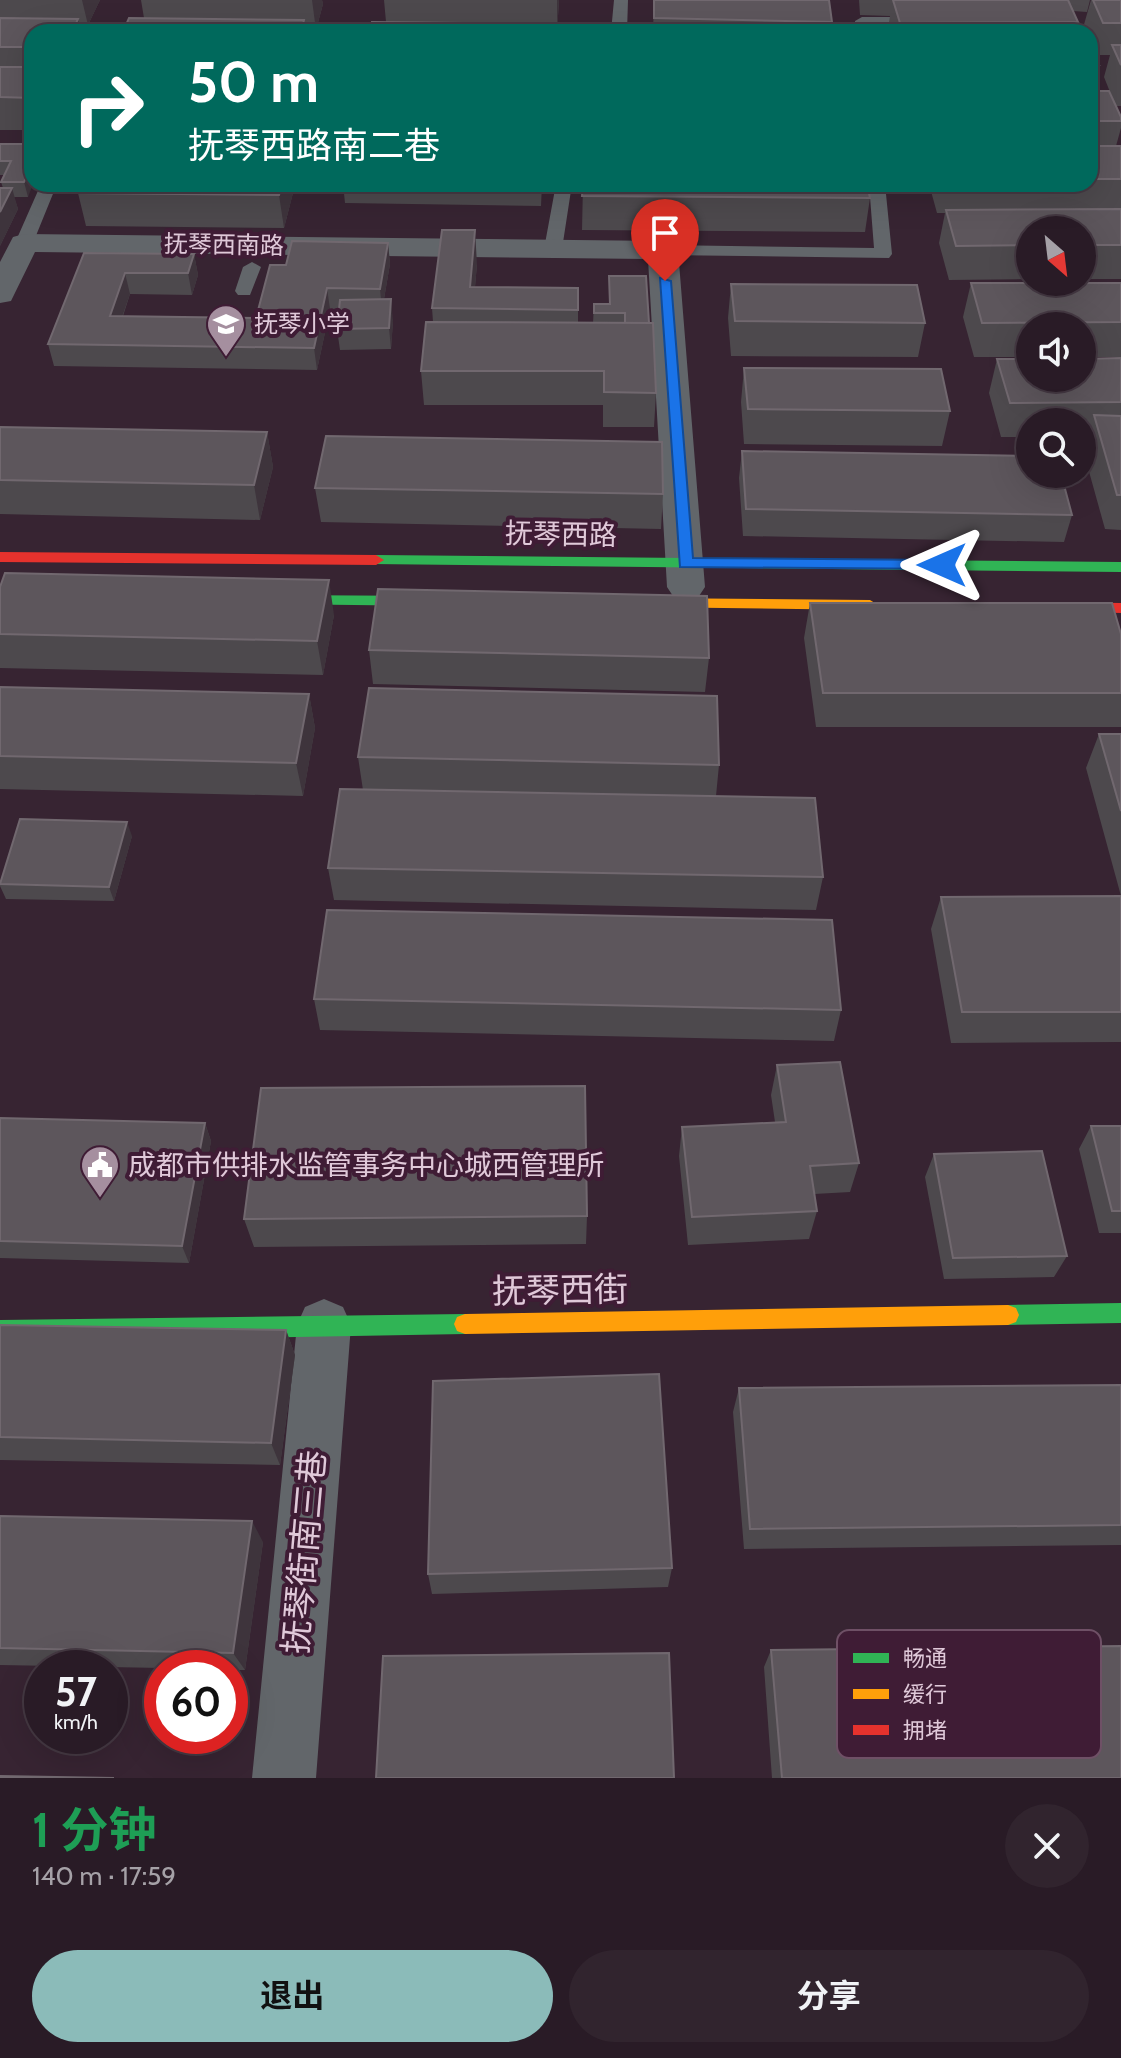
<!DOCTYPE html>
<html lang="zh">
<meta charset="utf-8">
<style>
body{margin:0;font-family:Cabin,"Noto Sans SC",sans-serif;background:#31242e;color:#f1f3f6;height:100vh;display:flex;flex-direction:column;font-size:30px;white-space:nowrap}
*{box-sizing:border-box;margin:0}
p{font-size:26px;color:#a5a1a7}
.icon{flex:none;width:44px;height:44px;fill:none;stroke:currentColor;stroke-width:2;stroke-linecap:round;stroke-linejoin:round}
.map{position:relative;height:1778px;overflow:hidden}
.details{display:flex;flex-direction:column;background:#291b26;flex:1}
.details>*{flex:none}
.hud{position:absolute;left:24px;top:24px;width:1074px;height:168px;border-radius:24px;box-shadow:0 8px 32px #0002,0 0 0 2px #453943;background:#00695c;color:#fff;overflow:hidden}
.needle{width:52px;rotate:152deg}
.tools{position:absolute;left:1016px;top:216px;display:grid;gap:16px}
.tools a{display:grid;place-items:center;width:80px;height:80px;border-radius:50%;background:#291b26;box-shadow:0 8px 32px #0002,0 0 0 2px #453943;font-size:40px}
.speed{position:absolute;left:24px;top:1650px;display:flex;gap:16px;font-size:40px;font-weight:700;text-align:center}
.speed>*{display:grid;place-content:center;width:104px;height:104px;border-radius:50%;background:#291b26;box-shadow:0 8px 32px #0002,0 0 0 2px #453943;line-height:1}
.speed small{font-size:20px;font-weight:400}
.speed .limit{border:12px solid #d22;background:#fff;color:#111}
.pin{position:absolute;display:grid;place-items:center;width:68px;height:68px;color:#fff;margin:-82px -34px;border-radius:50% 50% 50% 0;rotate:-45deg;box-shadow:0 0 8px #0007}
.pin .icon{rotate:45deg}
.me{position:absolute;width:88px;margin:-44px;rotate:270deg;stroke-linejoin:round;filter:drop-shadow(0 0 6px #0008)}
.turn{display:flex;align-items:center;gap:28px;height:168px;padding:0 32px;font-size:36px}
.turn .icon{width:104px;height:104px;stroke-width:2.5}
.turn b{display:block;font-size:56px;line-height:68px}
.round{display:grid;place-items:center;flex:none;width:84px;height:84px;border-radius:42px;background:#31242e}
.headline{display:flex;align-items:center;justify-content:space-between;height:136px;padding:0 32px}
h1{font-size:48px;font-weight:700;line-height:60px;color:#1e9e55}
.button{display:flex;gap:16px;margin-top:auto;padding:16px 32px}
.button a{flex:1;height:92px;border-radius:48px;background:#8bbbb9;color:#111;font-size:32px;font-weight:700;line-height:92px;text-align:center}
.button a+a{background:#31242e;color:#f1f3f6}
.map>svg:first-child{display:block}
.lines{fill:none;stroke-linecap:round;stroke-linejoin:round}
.lane{fill:#62666a;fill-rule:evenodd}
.street{fill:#62666a;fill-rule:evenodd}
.fast{fill:#30b455;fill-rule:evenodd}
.slow{fill:#ff9f0a;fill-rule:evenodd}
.jam{fill:#e5322d;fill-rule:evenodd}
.wall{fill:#4d494d}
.shaded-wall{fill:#3e343c}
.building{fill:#5d565c;stroke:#71686f;stroke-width:2}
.route{fill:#1a73e8;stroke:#114b97;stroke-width:2}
.labels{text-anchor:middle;stroke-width:8;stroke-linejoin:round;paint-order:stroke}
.far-street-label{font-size:24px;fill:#e0c9d9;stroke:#3f1c35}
.far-poi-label{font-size:24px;fill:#e0c9d9;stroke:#3f1c35;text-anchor:start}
.street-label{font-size:28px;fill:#e0c9d9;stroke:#3f1c35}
.poi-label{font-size:28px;fill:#e0c9d9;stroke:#3f1c35;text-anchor:start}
.near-street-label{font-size:34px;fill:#e0c9d9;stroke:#3f1c35}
.key{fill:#3f1c35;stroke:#6f5066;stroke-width:2}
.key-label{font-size:22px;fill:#e0c9d9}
</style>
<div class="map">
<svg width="1121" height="1778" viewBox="0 0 1121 1778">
<rect width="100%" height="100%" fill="#372432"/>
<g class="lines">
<!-- lane -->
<path class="lane" d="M614,0h14l-1,32h-16z
M862,17h59l7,4 -7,4h-51l1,7h-16v-11z
M41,184h16l-24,59 -9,5 -6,-1 -3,-4z
M556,184h16l-10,65 -9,5 -9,-5z
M869,184h16l7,70 -3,4 -226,-3 -9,-5 9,-5 211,3z
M252,262l9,5 -11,28h-12l-3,-4 8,-24z"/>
<!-- street -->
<path class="street" d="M24,234l639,7 11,3 4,6 27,337 -6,9 -13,4 -13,-4 -6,-9 -19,-328 -613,-7 -24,49 -11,2v-41l13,-25z
M324,1299l19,8 8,18 -35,453h-64l45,-453 8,-18z"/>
<!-- fast -->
<path class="fast" d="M376,555l745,7v10l-750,-8v-8z
M274,595l164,1 8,5 -8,5 -169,-2 -3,-4 3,-4z
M1121,1303v20l-113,2 -8,-3 -3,-7 3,-7 8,-3z
M465,1314l8,3 3,7 -3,7 -8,3 -465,8v-22z"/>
<!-- slow -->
<path class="slow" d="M646,598l224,2 8,5 -8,5 -229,-3 -3,-4 3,-4z
M1008,1305l8,3 3,7 -3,7 -8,3 -543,9 -8,-3 -3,-7 3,-7 8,-3z"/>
<!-- jam -->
<path class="jam" d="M0,552l376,3 8,5 -8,5 -376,-3z
M1054,602l67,1v10l-72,-2 -3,-4 3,-4z"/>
</g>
<!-- wall -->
<path class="wall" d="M0,0h100l-12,25h-9l2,7h-49v98h-32z
M141,0h181l1,4 -7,26h-11l1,2h-183l21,-14z
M384,0h175l-2,32 -171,-10z
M654,0l178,22 -1,4 23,6h-201z
M859,0h231l-3,12 -14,-1 5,11 -2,10h-187l-1,-3 2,-13 -30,-1z
M1091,0h30v106h-5l5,11v11l-5,18h5v133h-39v-49h-52v49l-81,1 -10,-37 6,-30h-8l-8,-29h161v-138l9,19 -7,26 20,6 -8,-20 6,-22h-16l-4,-11v-12h-5l-2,-4z
M0,144h32l-4,53h-14l4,12 -18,37 3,-58 -2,-6 3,-7h-4z
M81,184h211l1,9 -9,35 -198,-2 -8,-33z
M343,184h199l-1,22 -196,-3z
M583,184l287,14 -5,34 -283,-2z
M388,243l2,21 -6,35 9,22 -2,28 -51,1 -3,-21 2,-19 -9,-1 -13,61 -263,-4 -6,-22 36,-91 110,1 4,21 -6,20 -62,-1 -7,22 133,2 30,-53z
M477,264l-2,23 103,1v35h15l1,-19h15v-28l40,47 7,70 -2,34h-51v-22h-179l-3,-34 12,-49 -1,-14z
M971,283h150v74h-39v-31h-52v31h-56l-11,-40z
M731,284l194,39 -7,34 -187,-1 -3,-38z
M1121,358v172l-16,-1 -22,-79 4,-13h-5v-15h-52v15h-29l-12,-44 8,-34z
M744,368l206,43 -8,35 -198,-2 -3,-42z
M0,427l267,5 6,35 -13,53 -260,-6z
M742,451l330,64 -8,27 -321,-6 -4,-58z
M315,488l348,6 -2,35 -340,-7z
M0,587l334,28 -11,60 -323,-7z
M810,603l311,31v93h-305l-12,-89z
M369,650l340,8 -4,34 -332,-8z
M0,687l309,7 6,34 -12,68 -303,-7z
M1099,734h22v162l-35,-128z
M358,757l361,8 -3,31 107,81 -7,33 -482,-10 -6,-32 35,-78z
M132,836l-18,65 -108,-2 -6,-13v-4z
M1121,896v146l-170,1 -20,-114 10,-32z
M314,999l527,11 -7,31 -514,-11z
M777,1065l82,98 -9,29 -36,2 3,17 -8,28 -121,6 -9,-89 3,-29 93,-5 -4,-27z
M0,1118l205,5 6,18 -22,122 -189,-5z
M1091,1126h30v107h-22l-20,-84z
M934,1154l133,102 -13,21 -110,2 -19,-102z
M587,1216l-1,28 -332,3 -10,-28z
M0,1325l286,5 9,25 -15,110 -280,-5z
M1121,1385v160l-377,4 -11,-137 6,-24z
M0,1516l263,26 -18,128h-15v-2h-68l-162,-3z
M672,1568l-4,19 -236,7 -4,-20z
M771,1650l350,128h-349l-8,-111z"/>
<!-- shaded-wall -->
<path class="shaded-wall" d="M82,0h18l-12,25z
M312,0h10l1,4 -7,26z
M557,0h2l-2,32z
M78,19l3,13h-9z
M304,20l2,12h-5z
M32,164v20h1l-5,13 -4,-15z
M282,184h10l1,9 -9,35 -5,-33z
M12,188l6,21 -18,37v-34z
M475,230l2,34 -4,45 -3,-22z
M388,243l2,21 -8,46 -2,-21z
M194,254l4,21 -6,20 -4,-22z
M125,273l5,21 -15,43 -5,-21z
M327,288l3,21 -13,61 -3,-22z
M391,299l2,22 -2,28 -2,-21z
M267,432l6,35 -13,53 -6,-35z
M329,580l5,35 -11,60 -6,-34z
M309,694l6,34 -12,68 -7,-33z
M127,822l5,14 -18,65 -5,-14z
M205,1123l6,18 -22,122 -7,-17z
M286,1330l9,25 -15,110 -9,-22z
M252,1521l11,21 -18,128 -12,-17z"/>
<!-- building -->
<path class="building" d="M654,0h175l3,22 -178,-4z
M893,0h175l10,22 -178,1z
M1093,0h28v23h-18z
M0,18l78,1 -6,13h-40v15h-32z
M129,18l175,2 -3,12h-178z
M372,22l177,2 -1,8h-178z
M814,26l40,1v5h-39z
M1112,45h9v20z
M1090,46l9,19h-9z
M0,67h32v31l-32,-1z
M1090,91h19l12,26v4h-31z
M0,144h32v20l-8,18h-23l10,-21h-11z
M1090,146h31v33h-31z
M81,184h201l-3,11 -201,-2z
M583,184h284l3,14 -288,-2z
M0,188h12l-12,24z
M1121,209v36h-39v-15h-52v15l-74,1 -10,-36z
M442,230h33l-5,57 108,1v22l-146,-2z
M292,241l96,2 -8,46 -53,-1 -13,60 -266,-4 36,-91 110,1 -6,19h-63l-15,43 146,2 14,-53h16z
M609,276h37l3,47h-24v-10h-31v-9h16z
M971,283h150v39l-139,1z
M731,284l186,1 8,38 -190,-2z
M391,299l-2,29 -52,1 3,-29z
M426,322l227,1 3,70 -52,-1v-21h-183z
M1121,358v44l-111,1 -13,-44h33v19h52v-19z
M744,368l197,1 9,42 -202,-2z
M1094,415l27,1v79h-4z
M0,427l267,5 -13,53 -254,-5z
M326,436l336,6 1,52 -348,-6z
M742,451l288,5v18h31l11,41 -326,-6z
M5,573l324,7 -12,61 -317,-7v-47z
M378,589l329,7 2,62 -340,-8z
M810,603h302l9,31v59h-298z
M0,687l309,7 -13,69 -296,-7z
M369,688l348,8 2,69 -361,-8z
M1099,734h22v77z
M340,789l475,9 8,79 -495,-9z
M20,819l107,3 -18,65 -109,-3z
M1121,896v116h-159l-21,-115z
M327,910l505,10 9,90 -527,-11z
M840,1062l19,101 -49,3 7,45 -125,6 -10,-90 104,-5 -9,-57z
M585,1086l2,130 -343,3 17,-131z
M0,1118l205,5 -23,123 -182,-5z
M1091,1126h30v85h-9z
M1042,1151l25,105 -114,2 -19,-104z
M0,1325l286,5 -15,113 -271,-6z
M659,1374l13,194 -244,6 5,-193z
M1121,1385v140l-371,4 -11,-141z
M0,1516l252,5 -19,132 -233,-5z
M1121,1646v132h-339l-11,-128z
M669,1653l5,125h-298l7,-122z
M0,1776l114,2h-114z"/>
<!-- route -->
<path class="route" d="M660,278l11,3 22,277 249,2 8,5 -2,4 -268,-2z"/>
<!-- icons -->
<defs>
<g id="school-pin" transform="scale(2)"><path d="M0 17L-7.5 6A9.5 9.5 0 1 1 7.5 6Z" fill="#a58f9f" stroke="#3f1c35"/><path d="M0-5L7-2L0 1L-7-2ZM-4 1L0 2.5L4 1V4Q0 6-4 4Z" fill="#fff"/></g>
<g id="civic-pin" transform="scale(2)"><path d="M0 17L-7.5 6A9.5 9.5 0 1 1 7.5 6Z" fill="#a58f9f" stroke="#3f1c35"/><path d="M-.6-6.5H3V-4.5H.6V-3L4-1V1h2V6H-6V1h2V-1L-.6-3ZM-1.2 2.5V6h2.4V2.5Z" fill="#fff"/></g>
</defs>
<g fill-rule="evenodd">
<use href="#school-pin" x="226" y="324"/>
<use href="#civic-pin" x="100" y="1165"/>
</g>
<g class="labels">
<!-- far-street labels -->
<g class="far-street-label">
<text transform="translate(224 245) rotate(1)" y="8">抚琴西南路</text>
</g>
<!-- far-poi labels -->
<g class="far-poi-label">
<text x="254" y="332">抚琴小学</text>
</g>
<!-- street labels -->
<g class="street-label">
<text transform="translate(561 534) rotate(1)" y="10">抚琴西路</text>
</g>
<!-- poi labels -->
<g class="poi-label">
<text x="128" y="1175">成都市供排水监管事务中心城西管理所</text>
</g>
<!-- near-street labels -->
<g class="near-street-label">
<text transform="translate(560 1290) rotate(-1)" y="12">抚琴西街</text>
<text transform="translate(304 1552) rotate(-85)" y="12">抚琴街南三巷</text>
</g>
</g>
<!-- legend -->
<rect x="837" y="1630" width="264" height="128" rx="12" class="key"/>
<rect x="853" y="1653" width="36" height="10" fill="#30b455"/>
<rect x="853" y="1689" width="36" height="10" fill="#ff9f0a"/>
<rect x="853" y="1725" width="36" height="10" fill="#e5322d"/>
<g class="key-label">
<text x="903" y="1666">畅通</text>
<text x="903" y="1702">缓行</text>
<text x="903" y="1738">拥堵</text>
</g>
</svg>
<div class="tools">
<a><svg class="needle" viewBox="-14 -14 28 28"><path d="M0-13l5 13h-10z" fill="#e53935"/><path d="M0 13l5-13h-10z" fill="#a5a1a7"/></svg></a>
<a><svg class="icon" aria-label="sound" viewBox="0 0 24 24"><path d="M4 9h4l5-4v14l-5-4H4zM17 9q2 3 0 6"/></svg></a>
<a><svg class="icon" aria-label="search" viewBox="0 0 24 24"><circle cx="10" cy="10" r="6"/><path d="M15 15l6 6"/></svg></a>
</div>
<div class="speed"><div>57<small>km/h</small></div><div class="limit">60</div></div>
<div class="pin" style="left:665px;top:281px;background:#d93025"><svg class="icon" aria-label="arrive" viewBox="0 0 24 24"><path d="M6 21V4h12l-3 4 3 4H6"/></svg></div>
<svg class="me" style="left:942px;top:565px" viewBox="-20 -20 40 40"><path d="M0-17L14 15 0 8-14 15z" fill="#1a73e8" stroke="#fff" stroke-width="4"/></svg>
<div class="hud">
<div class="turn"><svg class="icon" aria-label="right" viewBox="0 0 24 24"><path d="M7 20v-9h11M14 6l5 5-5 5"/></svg><div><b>50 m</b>抚琴西路南二巷</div></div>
</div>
</div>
<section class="details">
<div class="headline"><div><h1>1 分钟</h1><p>140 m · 17:59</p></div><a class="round"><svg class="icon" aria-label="close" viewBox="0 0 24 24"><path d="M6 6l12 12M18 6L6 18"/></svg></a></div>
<div class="button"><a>退出</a><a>分享</a></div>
</section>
